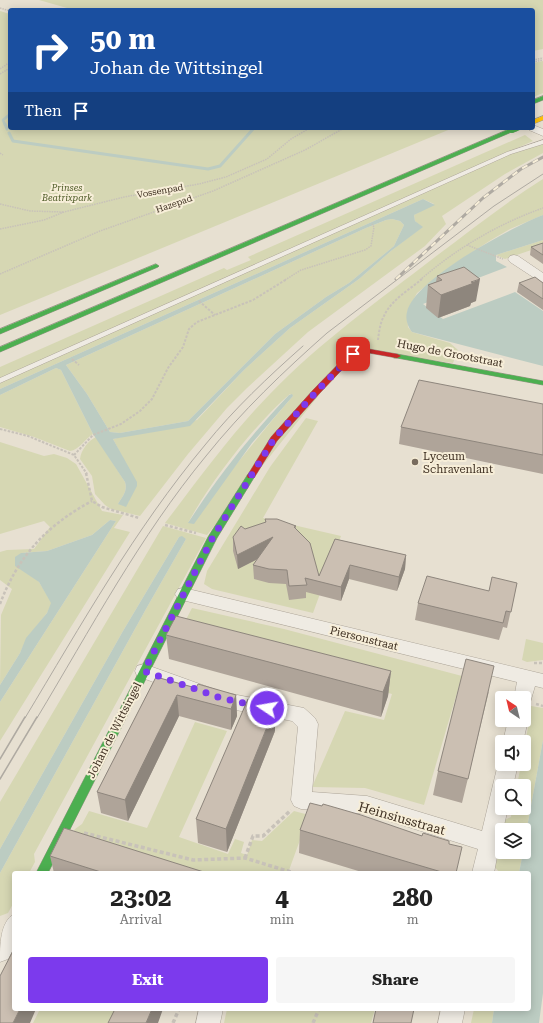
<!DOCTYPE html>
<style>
body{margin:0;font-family:"Roboto Serif",serif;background:#f6f6f6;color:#222;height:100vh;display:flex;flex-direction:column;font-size:15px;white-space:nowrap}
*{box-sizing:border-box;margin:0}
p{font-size:13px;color:#767676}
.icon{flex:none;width:22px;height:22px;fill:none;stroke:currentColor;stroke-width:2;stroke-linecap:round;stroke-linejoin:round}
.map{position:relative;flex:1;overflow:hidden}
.drawer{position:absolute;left:12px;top:871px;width:519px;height:140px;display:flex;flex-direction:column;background:#fff;border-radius:4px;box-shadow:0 2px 10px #0003}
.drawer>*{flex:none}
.guide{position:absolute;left:8px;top:8px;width:527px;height:122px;border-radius:4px;box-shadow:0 2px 10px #0003;background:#1a4fa0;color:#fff;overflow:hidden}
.needle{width:26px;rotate:325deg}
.buttons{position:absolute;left:495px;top:691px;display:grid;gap:8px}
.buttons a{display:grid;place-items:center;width:36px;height:36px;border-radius:4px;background:#fff;box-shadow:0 2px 10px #0003;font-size:20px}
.pin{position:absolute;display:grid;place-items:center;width:34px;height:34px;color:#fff;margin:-17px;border-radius:8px;box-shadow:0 2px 6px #0006}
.me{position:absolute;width:44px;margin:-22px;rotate:282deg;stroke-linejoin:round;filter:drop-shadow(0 0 3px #0008)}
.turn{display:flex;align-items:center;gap:14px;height:84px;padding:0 16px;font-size:18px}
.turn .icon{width:52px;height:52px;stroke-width:2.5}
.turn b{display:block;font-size:28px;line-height:34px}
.then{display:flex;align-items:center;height:38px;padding:0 16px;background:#0003;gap:8px;font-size:15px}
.eta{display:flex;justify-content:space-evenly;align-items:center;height:68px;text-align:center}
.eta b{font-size:24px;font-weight:700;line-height:28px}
.cta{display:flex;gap:8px;margin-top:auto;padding:8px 16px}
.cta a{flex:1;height:46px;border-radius:4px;background:#7c3aed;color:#fff;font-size:16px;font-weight:700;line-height:46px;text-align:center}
.cta a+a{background:#f6f6f6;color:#222}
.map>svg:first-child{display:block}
.green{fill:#d6d7b3;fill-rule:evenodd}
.water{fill:#bcccc2;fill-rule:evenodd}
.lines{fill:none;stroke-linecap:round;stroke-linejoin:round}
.stream-far1{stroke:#bcccc2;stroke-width:2.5}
.stream{stroke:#bcccc2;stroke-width:3}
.lane-casing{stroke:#ada599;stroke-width:1}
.street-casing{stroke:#ada599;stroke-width:1}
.fast-casing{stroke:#9c958a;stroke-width:1}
.slow-casing{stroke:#9c958a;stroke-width:1}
.jam-casing{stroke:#9c958a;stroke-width:1}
.path-far3{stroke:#c8c2b9;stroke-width:1.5;stroke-dasharray:1.5 1;stroke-linecap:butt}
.path-far2{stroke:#c8c2b9;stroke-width:2;stroke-dasharray:2.5 1.5;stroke-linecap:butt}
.path-far1{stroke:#c8c2b9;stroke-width:2.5;stroke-dasharray:3 2;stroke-linecap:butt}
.path{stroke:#c8c2b9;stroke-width:3.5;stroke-dasharray:4 2.5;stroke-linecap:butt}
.lane{fill:#efebe3;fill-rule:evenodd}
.street{fill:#efebe3;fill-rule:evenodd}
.fast{fill:#4caf50;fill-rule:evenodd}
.slow{fill:#ffc107;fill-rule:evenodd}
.jam{fill:#c62828;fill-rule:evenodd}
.tram-far1{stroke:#afaaa2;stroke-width:1}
.tram{stroke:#afaaa2;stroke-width:1.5}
.rail-casing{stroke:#afaaa2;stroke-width:3}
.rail{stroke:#f7eed8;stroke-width:2;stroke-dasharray:6;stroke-linecap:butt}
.fast-bridge-casing{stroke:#928b80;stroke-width:6;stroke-linecap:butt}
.fast-bridge{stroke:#4caf50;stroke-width:6}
.wall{fill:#afa499}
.shaded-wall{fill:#8e867d}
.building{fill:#cbbfb2;stroke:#8e867d}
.route{stroke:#7c3aed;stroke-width:7;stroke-dasharray:0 12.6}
.poi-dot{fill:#786c5e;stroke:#f7eed8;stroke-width:1.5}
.labels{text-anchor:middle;stroke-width:4;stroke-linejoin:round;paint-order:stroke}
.far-park-label{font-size:9px;font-style:italic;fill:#4d5a26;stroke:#f7eed8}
.far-street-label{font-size:9px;fill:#3d2e20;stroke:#f7eed8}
.street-label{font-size:11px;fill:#3d2e20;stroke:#f7eed8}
.poi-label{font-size:11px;fill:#3d2e20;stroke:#f7eed8;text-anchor:start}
.near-street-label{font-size:13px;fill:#3d2e20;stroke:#f7eed8}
</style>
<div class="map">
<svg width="543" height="1023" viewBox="0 0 543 1023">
<rect width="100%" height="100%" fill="#e7e0d1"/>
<!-- green -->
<path class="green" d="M39,0h504v49l-10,2v-41h-459z
M0,11l10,3v114h443l-453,187z
M543,61v32l-10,4v-34z
M525,135l8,6 -533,238v-12l224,-99 3,2 24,-10 -3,-3z
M543,144v9l-38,21 -63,42 4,8 -21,22 -117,86 -61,56 -20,20 -39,46 -48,62 -29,-7 -6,-4 -10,-11 -3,-18 -12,-17c1,-9 8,-18 16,-22l29,45c3,9 -3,15 -7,22l11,-2 -6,-44 -10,-19 84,-19 47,-50 46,-42 69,-49 32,-28 31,-24 -7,-6 -1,-6 20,-11 -11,-5 -423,190v-6l510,-229z
M543,179v36l-33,14 -19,11 -40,26 -34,27 -10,19 1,15 4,5 38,11 8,7 -5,13 -98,-13 -148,185 -42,-12c33,-43 66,-89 105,-129 50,-52 108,-93 165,-137 36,-27 70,-54 108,-78zM290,394l3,2c-36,41 -69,85 -105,127 22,-41 67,-99 102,-129z
M392,219l8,2 4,4 -10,21 -45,37 -23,14 -51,37 -87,87 -68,12 -10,-1 -23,-38 -21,-29 300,-137 20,-8z
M543,240v6l-38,13 -9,-4z
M56,368l5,2 32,64c-7,4 -14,16 -23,17l-36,-14 -34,-10v-32z
M306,418l12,3 -55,97 78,18 -28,77 -101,-24 -8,-5 3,-13 63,-104z
M0,442l44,14 10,-2 13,4 9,6 26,47 21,4 -9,13 16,4 -130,209v-39l116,-181 -6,-1 -18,15 -45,16 -26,2 31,50 -5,10 -20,25 -7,15 -20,32 1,-70 11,-26 -12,-9v-28l7,-2 27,-1 16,-22 -6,-6 -44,13z
M163,526l43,12 -172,316 1,8 -6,11h-15v29l-6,11 -8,3v-43l146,-264 40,-70 -7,-2 -56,94 -123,218v-47z
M192,608l92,21 178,47 -38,129 -59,-17 -53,-1 33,-76 39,9 8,-26 -215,-57z
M526,639l17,4v17l-16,2 -5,-2z
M525,705l18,3v32l-19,104v-14h-22v22h21l-4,21h-19l-7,-8 9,-44 9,-4 1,-9h12v-22h-7l4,-22h3v-15l6,-32 -6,-7z
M195,722l32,9 -48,106 49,17 7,-15 9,3 -3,11 6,2 5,-15 10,1 32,-30 15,4 -21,58h-145l-79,-25 11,-19 7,-5 7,-13 58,17z
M40,1009h84l-6,14h-85z
M227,1009h148l-4,14h-147z
M474,1009h20l-2,14h-21z"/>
<!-- water -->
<path class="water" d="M423,199l12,6 -21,10 1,6 8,6 -32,24 -32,28 -69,49 -46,42 -54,56 -77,13 24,43v4l-11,21 -8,-3c4,-7 10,-13 7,-22l-32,-48 -32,-64 -5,-2 -56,27v-6zM392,219l8,2 4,4 -10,21 -45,37 -23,14 -51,37 -87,87 -68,12 -10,-1 -23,-38 -21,-29 300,-137 20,-8z
M543,215v25l-47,15v6l11,6 -50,19 4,3 -38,15 20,15 72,-27 28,19v55l-131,-34c-4,-5 -7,-13 -5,-20 7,-33 105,-85 136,-97z
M292,394l1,2 -41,47 -58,81 -6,-1c31,-48 61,-86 101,-128z
M110,520l6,1 -116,181v-17l20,-32 6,-15 21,-25 4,-10 -12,-21 -24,-16v-9l6,-4 26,-2 45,-16z
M182,536l4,3 -40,70 -146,264v-24l123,-218 56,-94z
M543,740v253l-4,30h-47l2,-14h35v-136h-10l4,-21h1v-8z"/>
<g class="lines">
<!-- stream-far1 -->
<path class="stream-far1" d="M5,125l-2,-5 7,-6"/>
<!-- stream -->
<path class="stream" d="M5,124l2,5
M9,133l4,8 195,28 12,-3 34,-38"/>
<!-- lane casing -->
<g class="lane-casing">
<path id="lane" d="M543,140v4l-32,10 -511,229v-5l507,-226z"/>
</g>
<!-- street casing -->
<g class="street-casing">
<path id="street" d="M533,125l10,4v7l-14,-6 -2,-2h6z
M514,255l4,1 25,17v9l-4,-1 -29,-19 -2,-3 2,-3z
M184,588l359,86v14l-8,-2 -5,17 -6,2v-7h-10l3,-16 -339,-83 -3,-5 3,-5z
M144,664l78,28 82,16 11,10 3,6 -6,68 55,4 115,35 16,-67 3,-6 1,6h16l-5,22h-11v22h6l-5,22h-1l-8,43h-22l6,-24 -111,-35 -66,-5 -7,-3 -3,-6 7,-73 -6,-6 -71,-14 -84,-31 -2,-5 2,-5z
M524,714l4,6 -5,22h-20l5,-22h16z
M14,914v34l-6,11 -8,3c0,-17 0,-40 14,-48z
M199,1009h24l-3,14h-24z
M441,1009h24l-3,14h-24z"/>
</g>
<!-- fast casing -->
<g class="fast-casing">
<path id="fast" d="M543,96v4l-10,4v-4z
M512,128l3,2 -1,1 -514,221v-5z
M156,264l3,2 -1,1 -158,67v-5z
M394,354h3l146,27v4l-146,-27h-3z
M251,473l4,3 -38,62 -169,335h-12l172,-336 40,-63z"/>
</g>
<!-- slow casing -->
<g class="slow-casing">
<path id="slow" d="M543,116v4l-10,4v-4z"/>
</g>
<!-- jam casing -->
<g class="jam-casing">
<path id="jam" d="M369,349l28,5 4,2 -4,2 -28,-5 -14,3 -36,38 -42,47 -23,37h-6l-1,-2 24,-39 42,-47 37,-38z"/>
</g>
<!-- path-far3 -->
<path class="path-far3" d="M0,8l10,3
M533,60l10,-2
M533,62l10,-2
M0,69l10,-7
M0,74l10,-6
M0,153l3,2
M0,204l30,7 33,1
M0,229l44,-9 20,-8 60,-15 75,-13 27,-7 41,-18 24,-20 19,-11
M467,245l36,14
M0,274l100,-43 113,-40 92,-41 39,-22
M285,280l16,-10 64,-20 6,-4 3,-19 -2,-3
M420,280c37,-32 78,-56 123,-72"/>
<!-- path-far2 -->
<path class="path-far2" d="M199,301l16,14
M378,340c1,-8 2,-17 6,-24 7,-16 25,-26 38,-37
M72,359l7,6
M0,429l28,7 46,19 13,19
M74,455l19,-20 28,-11 19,-13 12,-12 16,-31 15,-21 6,-18 8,-7 56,-22 34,-21"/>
<!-- path-far1 -->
<path class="path-far1" d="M86,473l6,28 10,6 37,11
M165,525l31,8
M0,604c18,-48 47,-79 92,-103
M534,663h9
M536,704l7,2"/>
<!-- path -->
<path class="path" d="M84,833l109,27 52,-2 49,15
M245,858l8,-22h10l28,-26
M173,1023l6,-14
M313,1023l6,-14"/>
<!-- lane -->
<use href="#lane" class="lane"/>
<!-- street -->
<use href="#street" class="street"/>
<!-- fast -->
<use href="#fast" class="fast"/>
<!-- slow -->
<use href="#slow" class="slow"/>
<!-- jam -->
<use href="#jam" class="jam"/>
<!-- tram-far1 -->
<path class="tram-far1" d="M25,718c56,-93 110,-189 180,-273 29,-36 63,-68 98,-99
M37,718c53,-88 103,-182 169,-262 36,-45 78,-85 121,-123l167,-127 49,-32"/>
<!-- tram -->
<path class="tram" d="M0,759l25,-42
M0,779l37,-62"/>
<!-- rail casing -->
<g class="rail-casing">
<path id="rail" d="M396,279l87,-81 38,-29 22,-12"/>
</g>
<!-- rail -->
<use href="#rail" class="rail"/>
<!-- fast-bridge casing -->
<g class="fast-bridge-casing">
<path id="fast-bridge" d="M512,130l5,-2"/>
</g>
<!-- fast-bridge -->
<use href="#fast-bridge" class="fast-bridge"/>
</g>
<!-- wall -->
<path class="wall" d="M543,243v21l-13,-9 1,-8z
M437,276l39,25 -5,2 -1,3 -32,12 -12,-10 2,-23 8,-3z
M519,283h24v27l-26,-18z
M543,404v70l-144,-30 2,-17z
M265,519l31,7v3l23,47 16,-37 71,16 -1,14 -8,22 -48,-12 -8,22 -35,-9v6l-17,2 -3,-16 -17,-1 -15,-4 -1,-14 5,-6 -20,10 -5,-18v-14l12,-8 20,-6z
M517,583l-10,45 -4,-1 -4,13 -84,-20 3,-17 71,-12z
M166,635l225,36 -3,25 -7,21 -212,-58z
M156,677l40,11 40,7 1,21 -6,14 -52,-14 -51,105 -27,-8 -4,-21z
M489,691l-27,112 -29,-8 5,-24z
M275,731l-48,121 -29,-9 -2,-24z
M322,806l127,38 7,29h-91l-66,-20 1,-23z
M50,856l157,17h-153z"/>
<!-- shaded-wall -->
<path class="shaded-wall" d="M480,279l-4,22 -5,2 -1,3 -32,12 3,-23z
M273,537v14l-35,18 -1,-14z
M406,555l-1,14 -8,22 2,-14z
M350,565l-1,14 -8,22v-14z
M391,671l-3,25 -7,21 2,-25z
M177,695l2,21 -51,105 -3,-21z
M236,695l1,21 -6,14v-21z
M275,707v24l-48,121 -1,-23z
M20,1009h16l-6,14h-17z
M152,1009h11l-5,14h-12z"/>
<!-- building -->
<path class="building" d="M543,243v12l-12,-8z
M464,267l16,12 -9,3 3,1 -33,12 -13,-10 14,-5 -5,-4z
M535,277l8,6v16l-24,-16z
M419,380l124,24v51l-142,-28z
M265,519h12l19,7 -2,1 16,16 9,33 16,-37 71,16 -7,22 -49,-12 -9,22 -36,-9 2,7 -18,1 -2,-16 -18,-1 -16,-4 20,-28 -36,18 -4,-18 8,-11 4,3 21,-7z
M427,576l62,15 3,-14 25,6 -6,29 -5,-1 -3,12 -85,-20z
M176,616l215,55 -8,21 -217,-57z
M466,659l28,7 -26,113 -30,-8z
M156,677l40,11 2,-4 38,11 -5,14 -54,-14 -52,105 -28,-8z
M248,699l27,8 -49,122 -30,-10z
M310,803l12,3 1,-2 38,11 61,21 1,-3 26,8v3l13,3 -6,26h-11l-145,-43z
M64,828l143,45h-103l-54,-17z
M14,949v60h6l-7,14h-13v-47z
M115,1009h37l-6,14h-38z
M376,1009h38l-3,14h-38z"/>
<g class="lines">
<!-- route -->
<path class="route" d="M267,708l-46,-10 -77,-27 69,-134 61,-98 42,-47 37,-38"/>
</g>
<!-- markers -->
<circle class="poi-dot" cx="415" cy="462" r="4"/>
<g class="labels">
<!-- far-park labels -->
<g class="far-park-label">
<text x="67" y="191">Prinses<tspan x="67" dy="10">Beatrixpark</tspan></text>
</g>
<!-- far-street labels -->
<g class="far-street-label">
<text transform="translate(160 191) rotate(-10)" y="3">Vossenpad</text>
<text transform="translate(174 204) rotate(-19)" y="3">Hazepad</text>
</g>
<!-- street labels -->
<g class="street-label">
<text transform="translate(450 353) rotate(11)" y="4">Hugo de Grootstraat</text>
<text transform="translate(364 638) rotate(14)" y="4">Piersonstraat</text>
<text transform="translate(114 730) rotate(-63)" y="4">Johan de Wittsingel</text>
</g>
<!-- poi labels -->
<g class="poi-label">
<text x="423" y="460">Lyceum<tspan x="423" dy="13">Schravenlant</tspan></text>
</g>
<!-- near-street labels -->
<g class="near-street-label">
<text transform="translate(402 818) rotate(16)" y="5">Heinsiusstraat</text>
</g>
</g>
</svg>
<div class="buttons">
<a><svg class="needle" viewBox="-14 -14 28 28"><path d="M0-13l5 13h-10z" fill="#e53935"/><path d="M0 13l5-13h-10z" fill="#767676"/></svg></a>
<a><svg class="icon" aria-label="sound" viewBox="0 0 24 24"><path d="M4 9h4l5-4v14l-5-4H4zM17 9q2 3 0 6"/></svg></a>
<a><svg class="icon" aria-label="search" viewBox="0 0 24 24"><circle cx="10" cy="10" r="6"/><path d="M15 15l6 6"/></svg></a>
<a><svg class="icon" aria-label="layers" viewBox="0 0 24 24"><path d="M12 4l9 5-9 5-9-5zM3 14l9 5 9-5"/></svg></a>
</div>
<div class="pin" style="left:353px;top:354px;background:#d93025"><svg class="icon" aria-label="arrive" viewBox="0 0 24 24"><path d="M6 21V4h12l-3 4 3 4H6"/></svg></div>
<svg class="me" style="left:267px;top:708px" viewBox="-20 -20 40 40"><circle r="17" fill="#7c3aed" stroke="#fff" stroke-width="3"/><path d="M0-11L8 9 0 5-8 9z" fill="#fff"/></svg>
<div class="guide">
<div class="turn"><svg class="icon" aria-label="right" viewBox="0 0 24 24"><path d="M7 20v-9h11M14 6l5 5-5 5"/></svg><div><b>50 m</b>Johan de Wittsingel</div></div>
<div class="then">Then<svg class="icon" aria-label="arrive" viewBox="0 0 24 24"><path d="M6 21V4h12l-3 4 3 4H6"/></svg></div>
</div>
<section class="drawer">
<div class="eta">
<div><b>23:02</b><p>Arrival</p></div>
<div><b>4</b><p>min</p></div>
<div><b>280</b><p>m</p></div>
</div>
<div class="cta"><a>Exit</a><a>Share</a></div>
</section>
</div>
